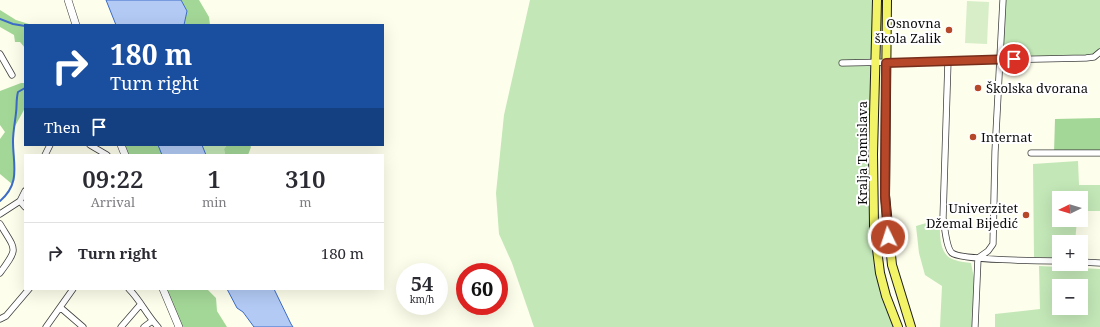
<!DOCTYPE html>
<meta charset="utf-8">
<style>
body{margin:0;font-family:"Noto Serif",serif;background:#f2f2f3;color:#2b2b33;height:100vh;display:flex;flex-direction:column;font-size:15px;white-space:nowrap}
*{box-sizing:border-box;margin:0}
p{font-size:13px;color:#7c7c81}
.icon{flex:none;width:22px;height:22px;fill:none;stroke:currentColor;stroke-width:2;stroke-linecap:round;stroke-linejoin:round}
.map{position:relative;flex:1;overflow:hidden}
.drawer{position:absolute;left:24px;top:154px;width:360px;height:136px;display:flex;flex-direction:column;background:#fff;border-radius:0px;box-shadow:0 4px 16px #0002}
.drawer>*{flex:none}
.guide{position:absolute;left:24px;top:24px;width:360px;height:122px;border-radius:0px;box-shadow:0 4px 16px #0002;background:#1a4fa0;color:#fff;overflow:hidden}
.needle{width:26px;rotate:265deg}
.fabs{position:absolute;left:1052px;top:191px;display:grid;gap:8px}
.fabs a{display:grid;place-items:center;width:36px;height:36px;border-radius:0px;background:#fff;box-shadow:0 4px 16px #0002;font-size:20px}
.speed{position:absolute;left:396px;top:263px;display:flex;gap:8px;font-size:20px;font-weight:700;text-align:center}
.speed>*{display:grid;place-content:center;width:52px;height:52px;border-radius:50%;background:#fff;box-shadow:0 4px 16px #0002;line-height:1}
.speed small{font-size:10px;font-weight:400}
.speed .limit{border:6px solid #d22;background:#fff;color:#111}
.pin{position:absolute;display:grid;place-items:center;width:34px;height:34px;color:#fff;margin:-17px;border:2px solid #fff;border-radius:50%;box-shadow:0 1px 4px #0007}
.me{position:absolute;width:44px;margin:-22px;rotate:356deg;stroke-linejoin:round;filter:drop-shadow(0 0 3px #0008)}
.turn{display:flex;align-items:center;gap:14px;height:84px;padding:0 20px;font-size:18px}
.turn .icon{width:52px;height:52px;stroke-width:2.5}
.turn b{display:block;font-size:28px;line-height:34px}
.then{display:flex;align-items:center;height:38px;padding:0 20px;background:#0003;gap:8px;font-size:15px}
.eta{display:flex;justify-content:space-evenly;align-items:center;height:68px;text-align:center}
.eta b{font-size:24px;font-weight:600;line-height:28px}
ul{padding:0;list-style:none}
li{display:flex;align-items:center;gap:12px;height:60px;padding:0 20px;border-top:1px solid #e1e1e2}
li div{flex:1}
li b{display:block;font-size:15px}
li em{font-style:normal}
.map>svg:first-child{display:block}
.green{fill:#c3e7b7;fill-rule:evenodd}
.forest{fill:#a3d797}
.pitch{fill:#d7eec8}
.water{fill:#b2caf4;stroke:#3c6cc8}
.lines{fill:none;stroke-linecap:round;stroke-linejoin:round}
.stream{stroke:#3c6cc8;stroke-width:2}
.minor-casing{stroke:#3f3f3f;stroke-width:7}
.tertiary-casing{stroke:#3f3f3f;stroke-width:8}
.primary-casing{stroke:#1d1d1d;stroke-width:10}
.minor{stroke:#fff;stroke-width:5.5}
.tertiary{stroke:#fff;stroke-width:7}
.primary{stroke:#f2f366;stroke-width:8}
.route-casing{stroke:#762e1b;stroke-width:10}
.route{stroke:#b64729;stroke-width:7}
.poi-dot{fill:#b64729;stroke:#fff;stroke-width:1.5}
.labels{text-anchor:middle;stroke-width:4;stroke-linejoin:round;paint-order:stroke}
.poi-label{font-size:13px;fill:#0c0c0c;stroke:#fff;text-anchor:end}
.street-label{font-size:13px;fill:#0c0c0c;stroke:#fff}
</style>
<div class="map">
<svg width="1100" height="327" viewBox="0 0 1100 327">
<rect width="100%" height="100%" fill="#fdfeeb"/>
<!-- green -->
<path class="green" d="M530,0h347l-4,154 7,119 18,54h-364l-22,-64 -13,-29 -3,-41 8,-78z
M1003,0h97v52l-6,5 -94,3z
M202,145h25l-3,4 1,6h-19z
M1078,161l1,24h21v26h-17l-2,1v-14h-22v22h18l-2,22h-16v16l-25,-1 -1,-93z
M940,219c0,14 -2,37 15,41 5,2 11,2 16,3l3,15 -2,49h-32l2,-41 -17,-11 -6,-22 -3,-27z
M1039,266l61,3v58h-105v-13l45,-5zM1059,286h22v22h-22z"/>
<!-- forest -->
<path class="forest" d="M181,0h18l10,17 1,8h-26l3,-14z
M0,10l16,10 16,5h8h-15v23l-5,-6h-5l-1,-7 -14,-8z
M21,83h4v25l-11,20 -1,11 2,37 -3,8 -12,-10v-35l5,-7 -5,-7v-34z
M1100,118v35h-46l1,-34z
M121,145h37l4,10h-37z
M227,145h23l1,2 -3,8h-23l-1,-6z
M163,289h44l9,9 1,13 10,16h-46z"/>
<!-- pitch -->
<path class="pitch" d="M967,1l22,1 -2,42 -22,-1z"/>
<!-- water -->
<path class="water" d="M106,0h75l6,11 -3,14h-68z
M158,145h44l4,10h-44z
M227,289h47l17,35 2,3h-39l-11,-15 -6,-4z"/>
<g class="lines">
<!-- stream -->
<path class="stream" d="M0,19l13,5 12,2
M0,201c21,-18 13,-36 13,-60 0,-9 2,-19 3,-28 1,-7 0,-14 2,-21l7,-4"/>
<!-- minor casing -->
<g class="minor-casing">
<path id="minor" d="M0,54l12,21
M948,61l-5,157c2,9 3,30 9,35 8,7 91,8 107,8
M842,63l244,-5 8,-1 6,-5
M90,145l17,10
M1031,153h69
M45,155l5,-10
M20,201l5,6
M0,214l20,-13 5,-10
M0,224c16,27 19,23 0,49
M1081,262l19,1
M129,289c11,11 18,26 29,38
M61,308l22,19
M0,319l6,-3 23,-27
M46,327l27,-38
M121,327l19,-22
M144,327l8,-6
M975,327l3,-69 10,-7 5,-7 2,-92 8,-152"/>
</g>
<!-- tertiary casing -->
<g class="tertiary-casing">
<path id="tertiary" d="M68,0l8,25
M121,145l4,10
M163,289l16,38"/>
</g>
<!-- primary casing -->
<g class="primary-casing">
<path id="primary" d="M877,0l-4,154 1,72 6,47 6,23 12,31
M887,0l-2,195 7,70 19,62"/>
</g>
<!-- minor -->
<use href="#minor" class="minor"/>
<!-- tertiary -->
<use href="#tertiary" class="tertiary"/>
<!-- primary -->
<use href="#primary" class="primary"/>
</g>
<g class="lines">
<!-- route casing -->
<g class="route-casing">
<path id="route" d="M888,237l-3,-41 1,-133 128,-4"/>
</g>
<!-- route -->
<use href="#route" class="route"/>
</g>
<!-- markers -->
<g class="poi-dot">
<circle cx="949" cy="30" r="4"/>
<circle cx="978" cy="88" r="4"/>
<circle cx="973" cy="137" r="4"/>
<circle cx="1026" cy="215" r="4"/>
</g>
<g class="labels">
<!-- poi labels -->
<g class="poi-label">
<text x="941" y="28">Osnovna<tspan x="941" dy="15">škola Zalik</tspan></text>
<text x="986" y="93" text-anchor="start">Školska dvorana</text>
<text x="981" y="142" text-anchor="start">Internat</text>
<text x="1018" y="213">Univerzitet<tspan x="1018" dy="15">Džemal Bijedić</tspan></text>
</g>
<!-- street labels -->
<g class="street-label">
<text transform="translate(862 153) rotate(-90)" y="5">Kralja Tomislava</text>
</g>
</g>
</svg>
<div class="fabs">
<a><svg class="needle" viewBox="-14 -14 28 28"><path d="M0-13l5 13h-10z" fill="#e53935"/><path d="M0 13l5-13h-10z" fill="#7c7c81"/></svg></a>
<a>+</a>
<a>−</a>
</div>
<div class="speed"><div>54<small>km/h</small></div><div class="limit">60</div></div>
<div class="pin" style="left:1014px;top:59px;background:#d93025"><svg class="icon" aria-label="arrive" viewBox="0 0 24 24"><path d="M6 21V4h12l-3 4 3 4H6"/></svg></div>
<svg class="me" style="left:888px;top:237px" viewBox="-20 -20 40 40"><circle r="17" fill="#b64729" stroke="#fff" stroke-width="3"/><path d="M0-11L8 9 0 5-8 9z" fill="#fff"/></svg>
<div class="guide">
<div class="turn"><svg class="icon" aria-label="right" viewBox="0 0 24 24"><path d="M7 20v-9h11M14 6l5 5-5 5"/></svg><div><b>180 m</b>Turn right</div></div>
<div class="then">Then<svg class="icon" aria-label="arrive" viewBox="0 0 24 24"><path d="M6 21V4h12l-3 4 3 4H6"/></svg></div>
</div>
<section class="drawer">
<div class="eta">
<div><b>09:22</b><p>Arrival</p></div>
<div><b>1</b><p>min</p></div>
<div><b>310</b><p>m</p></div>
</div>
<ul>
<li><svg class="icon" aria-label="right" viewBox="0 0 24 24"><path d="M7 20v-9h11M14 6l5 5-5 5"/></svg><div><b>Turn right</b></div><em>180 m</em></li>
</ul>
</section>
</div>
